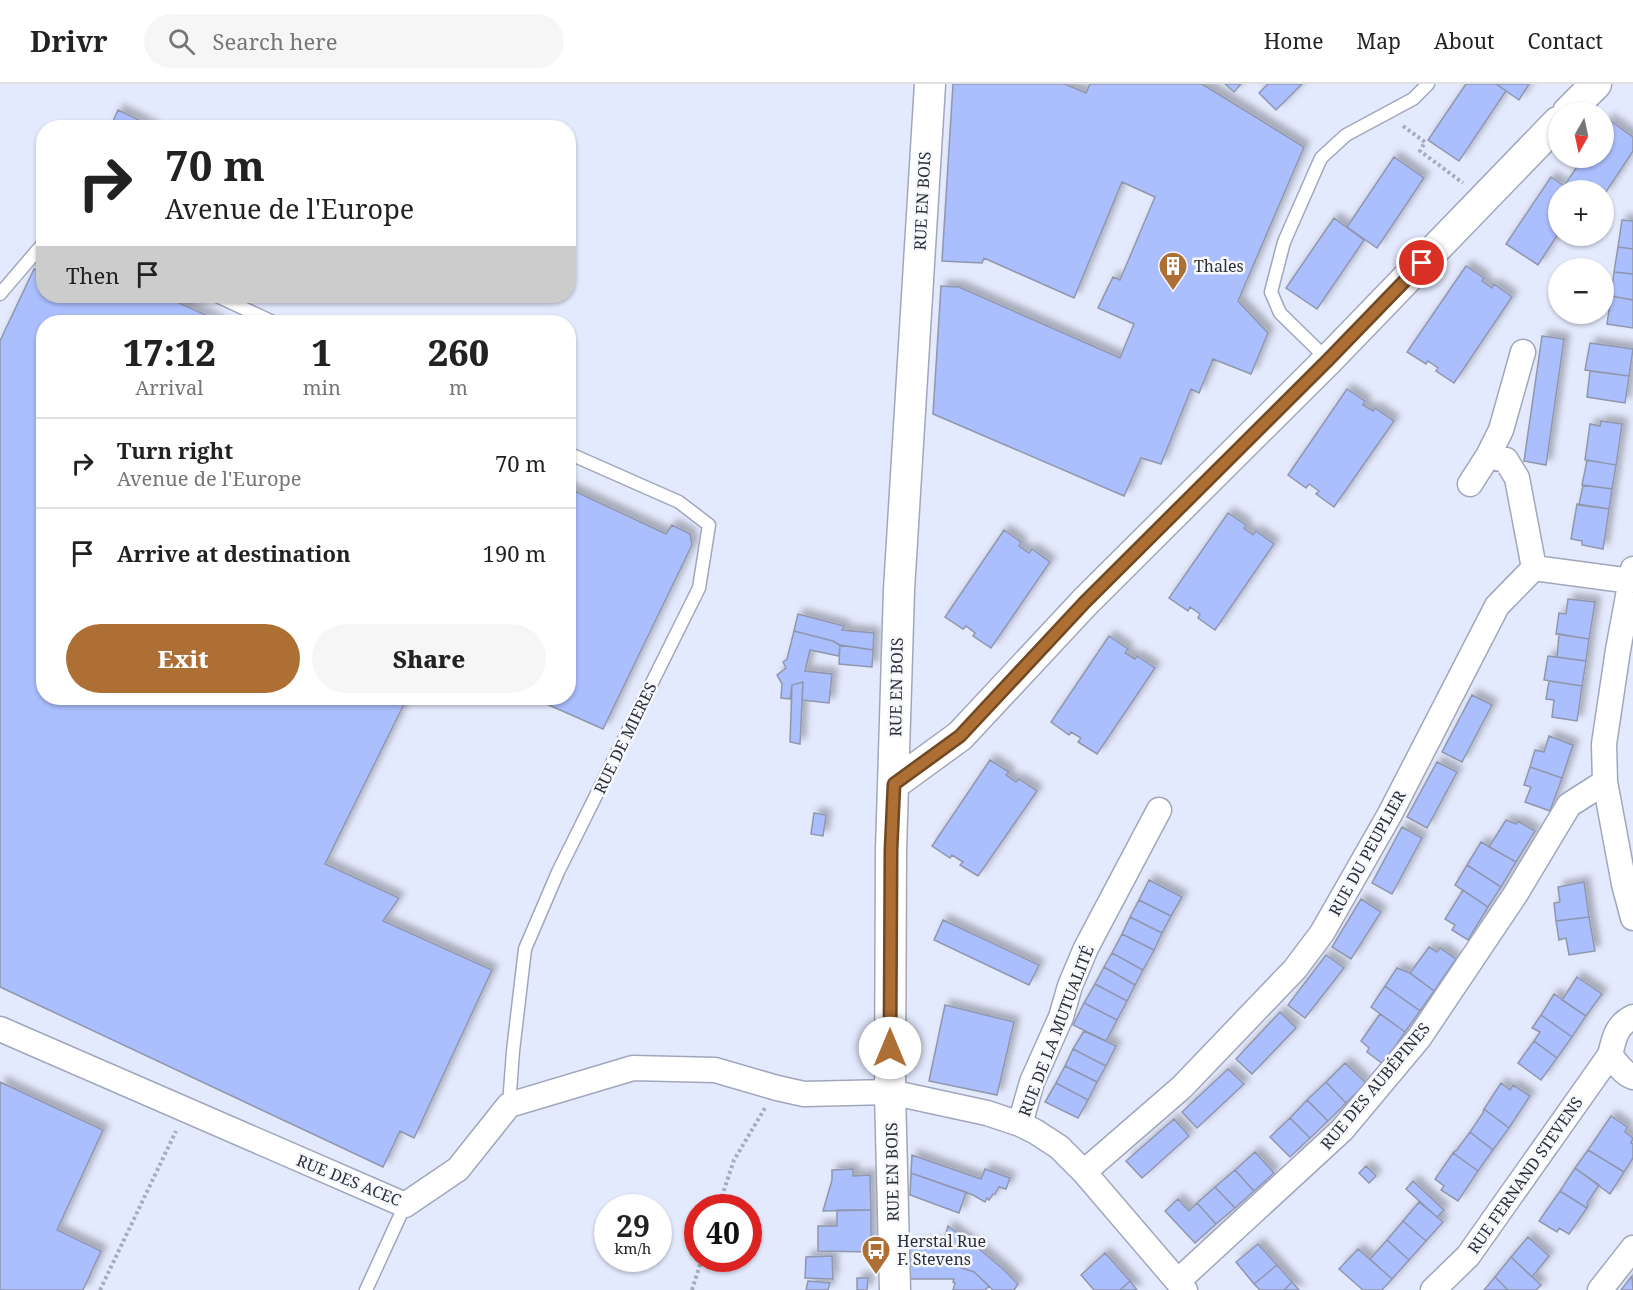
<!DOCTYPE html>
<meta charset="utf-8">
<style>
body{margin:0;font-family:"Noto Serif",serif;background:#f6f6f6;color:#222;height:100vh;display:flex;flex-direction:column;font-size:22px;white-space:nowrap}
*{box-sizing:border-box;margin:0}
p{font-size:20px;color:#767676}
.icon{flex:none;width:33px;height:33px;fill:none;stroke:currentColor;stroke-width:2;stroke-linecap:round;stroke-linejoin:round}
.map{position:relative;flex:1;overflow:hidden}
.panel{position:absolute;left:36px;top:231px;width:540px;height:390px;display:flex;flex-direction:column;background:#fff;border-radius:24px;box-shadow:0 2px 4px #0004}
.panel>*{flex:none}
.banner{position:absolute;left:36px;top:36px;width:540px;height:183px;border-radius:24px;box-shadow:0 2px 4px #0004;background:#fff;color:#222;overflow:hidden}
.needle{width:39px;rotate:189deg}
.tools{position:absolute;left:1548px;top:18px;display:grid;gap:12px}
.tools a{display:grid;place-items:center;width:66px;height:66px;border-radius:50%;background:#fff;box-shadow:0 2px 4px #0004;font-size:30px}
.speed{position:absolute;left:594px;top:1110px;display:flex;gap:12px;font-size:30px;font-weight:700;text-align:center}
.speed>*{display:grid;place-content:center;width:78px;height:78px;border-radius:50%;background:#fff;box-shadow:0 2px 4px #0004;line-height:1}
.speed small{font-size:15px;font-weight:400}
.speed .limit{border:9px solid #d22;background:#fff;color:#111}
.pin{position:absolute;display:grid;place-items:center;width:51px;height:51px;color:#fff;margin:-26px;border:3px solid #fff;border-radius:50%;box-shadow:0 2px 6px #0007}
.me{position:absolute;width:66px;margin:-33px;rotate:0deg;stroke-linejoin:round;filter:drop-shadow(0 0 4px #0008)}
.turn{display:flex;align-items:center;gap:21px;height:126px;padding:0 30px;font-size:27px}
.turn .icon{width:78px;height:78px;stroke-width:2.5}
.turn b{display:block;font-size:42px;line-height:51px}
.then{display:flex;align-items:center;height:57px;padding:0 30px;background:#0003;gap:12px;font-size:22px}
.eta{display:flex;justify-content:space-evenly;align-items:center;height:102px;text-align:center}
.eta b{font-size:36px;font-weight:800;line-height:42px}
.primary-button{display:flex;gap:12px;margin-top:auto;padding:12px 30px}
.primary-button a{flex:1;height:69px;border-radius:36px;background:#ad6f34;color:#fff;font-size:24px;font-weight:800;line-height:69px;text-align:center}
.primary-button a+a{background:#f6f6f6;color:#222}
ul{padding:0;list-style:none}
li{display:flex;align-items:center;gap:18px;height:90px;padding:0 30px;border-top:2px solid #e0e0e0}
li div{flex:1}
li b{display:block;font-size:22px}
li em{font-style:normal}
header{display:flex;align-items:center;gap:36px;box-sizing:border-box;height:84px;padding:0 30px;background:#fff;border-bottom:2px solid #e0e0e0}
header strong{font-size:28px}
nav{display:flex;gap:33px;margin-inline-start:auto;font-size:21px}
.search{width:420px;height:54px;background:#f6f6f6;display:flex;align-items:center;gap:15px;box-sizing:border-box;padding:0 21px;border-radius:33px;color:#767676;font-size:22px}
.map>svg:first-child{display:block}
.building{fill:#abbefe;stroke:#9097ac;stroke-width:1.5;filter:url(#shadow)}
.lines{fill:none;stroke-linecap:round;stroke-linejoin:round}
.service-casing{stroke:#a0a7bd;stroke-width:15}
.minor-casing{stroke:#a0a7bd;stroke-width:27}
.tertiary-casing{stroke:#a0a7bd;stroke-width:33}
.path{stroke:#a7abbb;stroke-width:4;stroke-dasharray:3 3;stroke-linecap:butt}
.service{stroke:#fff;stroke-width:12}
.minor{stroke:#fff;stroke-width:24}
.tertiary{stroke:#fff;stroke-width:30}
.route-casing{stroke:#704822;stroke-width:15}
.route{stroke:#ad6f34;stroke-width:10}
.labels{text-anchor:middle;stroke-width:5;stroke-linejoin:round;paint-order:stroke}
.street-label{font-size:16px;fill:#2d2f38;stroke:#f6f8fc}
.poi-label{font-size:16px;fill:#2d2f38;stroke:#f6f8fc;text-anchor:start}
</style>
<header>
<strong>Drivr</strong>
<div class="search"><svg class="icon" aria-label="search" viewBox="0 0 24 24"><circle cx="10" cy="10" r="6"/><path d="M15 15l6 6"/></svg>Search here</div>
<nav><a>Home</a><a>Map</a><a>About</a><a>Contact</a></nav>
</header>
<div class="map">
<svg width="1633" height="1206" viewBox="0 0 1633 1206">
<defs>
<filter id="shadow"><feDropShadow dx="5.5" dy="-5.5" stdDeviation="3" flood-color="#0004"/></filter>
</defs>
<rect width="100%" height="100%" fill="#e4eafd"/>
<!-- building -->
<path class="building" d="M953,0h112l21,9 4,-9h112l102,63 -66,154 30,32 -17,41 -38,-15 -14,34 -8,-4 -30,75 -20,-6 -17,38 -191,-82 8,-128 18,1 161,71 14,-34 -36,-16 15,-31 7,3 35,-83 -33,-15 -48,116 -90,-40 -2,5 -40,-2z
M1225,0h16l-7,8z
M1268,0h34l-26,26 -17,-17z
M1466,0h30l10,7 -47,70 -31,-21z
M1496,0h33l-10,16z
M118,26l37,18h-45z
M1608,35l25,18v14l-29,44v-5h-34l-6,-4 19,-28h21v-32z
M1394,73l30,21 -47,70 -30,-21z
M1551,93l19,13h-12v44l-20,31 -32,-21z
M1334,134l30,22 -47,69 -31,-21z
M1622,136l11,1v28l-15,-2z
M1618,163l15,2v25l-19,-2z
M1466,182l18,12 -2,3 10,7 2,-4 18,13 -58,86 -18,-12 2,-3 -10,-7 -2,3 -19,-12z
M34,185l10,4v23h120l57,26h-177v376h363l-82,166 74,34 -16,23 109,49 -78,168 -14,-7 -17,36 -383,-180v-646z
M1614,188l19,2v26l-22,-4z
M1611,212l22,4v28l-26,-4z
M1542,252l22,3 -18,126 -22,-4z
M1590,259l43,6 -4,27 -44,-6z
M1590,287l39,5 -4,27 -38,-6z
M1347,305l18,12 -2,4 10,6 2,-3 19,13 -60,86 -18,-13 3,-3 -10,-7 -3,4 -18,-13z
M1601,337l21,3 -6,41 -31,-5 5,-36 10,2z
M1587,376l29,5 -4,24 -30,-4z
M1583,401l29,4 -3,20 -30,-4z
M568,404l98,46 6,-9 18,9 2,11 -89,184 -70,-31h35z
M1577,420l32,5 -6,40 -21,-4v-4l-11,-2z
M1228,429l18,12 -2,3 9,7 3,-4 18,13 -59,86 -17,-12 2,-4 -10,-7 -2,4 -19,-13z
M1004,446l17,12 -2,4 10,7 3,-4 18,13 -59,86 -18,-12 2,-3 -9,-7 -3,3 -18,-12z
M1568,515l27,3 -6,37 -33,-5 3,-21 7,1z
M798,530l46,12 -2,4 32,3 -1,17 -34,-5 -6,-4 -39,-10z
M794,547l39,10 7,4 -1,11 -29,-6 -5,21 27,3 -3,29 -27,-3 1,-18 -11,3 -2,14 -9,-1 1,-14 -5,-9 9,-7 -3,-6 4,-3z
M1559,550l30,5 -3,22 -29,-4z
M1109,552l19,13 -3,4 10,6 2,-3 18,12 -58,86 -19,-12 3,-4 -10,-6 -2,3 -18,-13z
M840,561l33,5 -1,17 -33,-3z
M1548,572l38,5 -4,25 -38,-6z
M1549,597l33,5 -5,35 -25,-4 2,-17 -8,-1z
M803,598l-3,62 -10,-2 2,-57z
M1472,611l20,10 -30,57 -20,-10z
M1549,652l24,9 -11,33 -32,-11 5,-17 9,2z
M990,676l19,12 -3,3 10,7 3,-3 18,12 -59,85 -18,-11 3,-3 -11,-7 -2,3 -18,-12z
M1437,678l20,10 -30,56 -20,-11z
M1530,683l32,11 -12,33 -25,-9 6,-15 -7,-2z
M814,729l12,2 -3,21 -12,-2z
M1506,736l10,4 2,-3 17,10 -19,31 -27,-15z
M1402,743l20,11 -30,56 -20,-11z
M1481,758l35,20 -15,25 -34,-22z
M1467,781l34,22 -13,20 -33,-22z
M1149,796l33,17 -11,19 -32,-16z
M1584,798l5,35 -33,4 -2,-18 6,-1 -2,-15z
M1463,806l25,17 -20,33 -16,-10 3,-5 -10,-6z
M1361,815l20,13 -30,47 -19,-12z
M1139,816l32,16 -9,17 -32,-16z
M1130,833l32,16 -8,17 -32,-16z
M1589,833l6,34 -26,4 -3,-17 -7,2 -3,-19z
M943,836l96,45 -10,20 -95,-45z
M1122,850l32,16 -11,20 -31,-17z
M1429,863l8,5 3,-4 16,11 -22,32 -24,-18z
M1112,869l31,17 -8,15 -31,-18z
M1326,871l18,13 -39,50 -17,-13z
M1104,883l31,18 -8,16 -32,-17z
M1397,884l13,5 24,18 -14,20 -35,-25z
M1577,893l25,17 -16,22 -24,-16z
M1095,900l32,17 -10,19 -33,-17z
M1385,902l35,25 -15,21 -34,-25z
M1554,910l32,22 -14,21 -31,-22z
M1084,919l33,17 -11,21 -33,-16z
M945,921l69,17 -17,73 -68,-14z
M1280,928l16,16 -44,46 -16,-15z
M1380,930l25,18 -22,32 -16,-12 2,-4 -8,-7z
M1541,931l31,22 -15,21 -23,-17 6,-9 -8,-4z
M1084,947l32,15 -10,20 -33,-17z
M1534,957l23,17 -16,22 -23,-17z
M1073,965l33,17 -9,16 -32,-16z
M1345,979l21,20 -20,20 -20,-21z
M1065,982l32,16 -9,18 -32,-17z
M1228,985l16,15 -47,44 -15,-16z
M0,998l103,48 -46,100 44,21 -18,39h-83z
M1326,998l20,21 -18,18 -21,-21z
M1056,999l32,17 -10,18 -33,-16z
M1501,999l9,7 3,-5 17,11 -21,32 -25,-19z
M1307,1016l21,21 -18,17 -20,-20z
M1484,1025l25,19 -16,22 -23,-18 13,-19z
M1611,1032l16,11 -2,5 8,6 -2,5 2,1v14l-9,14 -36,-22z
M1290,1034l20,20 -20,19 -20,-20z
M1174,1035l15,17 -47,42 -16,-17z
M1470,1048l23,18 -15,21 -25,-18 2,-2h1z
M1588,1066l36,22 -14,22 -35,-26z
M1255,1068l19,21 -20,18 -19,-21z
M1453,1069l25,18 -20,30 -17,-11 3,-4 -9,-7z
M912,1071l69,24 4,-10 25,9 -4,11 -7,-2 -4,7h-2l-4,6 -2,-2 -2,4 -12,-7 -62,-22z
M1366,1082l10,10 -7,7 -10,-10z
M1575,1084l24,17 -12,18 1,2 -1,3 -27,-17z
M853,1085v7l17,-1 1,35 -48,1 9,-31v-10z
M1235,1086l19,21 -19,17 -20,-21z
M911,1089l55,19 -7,21 -49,-18z
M1413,1097l31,29 -7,7 -31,-28z
M1215,1103l20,21 -19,16 -19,-21z
M1560,1107l27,17 -18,26 -10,-6 -2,4 -18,-11z
M1178,1115l11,12 8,-8 19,21 -21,19 -30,-32z
M1419,1118l24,20 -17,19 -23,-20z
M837,1126h34v42l-53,-1v-25h19z
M1403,1137l23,20 -17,19 -22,-20z
M948,1142l30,22 25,21 15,15 -4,6h-21l-19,-18 -30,-10h-35v-17l34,-2z
M1528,1153l21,19 -17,21 -21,-20z
M1387,1156l22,20 -17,19 -22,-20z
M1258,1160l19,21 -23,19 -18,-22z
M1358,1165l34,30 -10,11h-19l-24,-21z
M1105,1169l25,28 -10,9h-26l-13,-15z
M832,1172l1,23 -28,-1 1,-21z
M1511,1173l30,28 -5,5h-28l-13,-13z
M909,1178h35l30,10 15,14 -4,4h-32l2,-7 -2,-1 1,-3h-45z
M1277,1181l15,17 -8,8h-24l-6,-6z
M1632,1192l1,14h-12z
M1495,1193l13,13h-24z
M857,1194h11l-1,12h-10z
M808,1197l22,2 -2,7h-22z
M1130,1197l7,9h-17z
M1292,1198l7,8h-15z"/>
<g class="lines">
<!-- service casing -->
<g class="service-casing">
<path id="service" d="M0,210l41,-48h3
M217,212l56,26
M1328,276l-48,-47 -9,-21 13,-50 37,-84 25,-23 67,-36 15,-15
M509,1021l4,-54 12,-102 33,-77 141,-284 10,-63 -30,-23 -111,-49
M366,1206l39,-85"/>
</g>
<!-- minor casing -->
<g class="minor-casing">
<path id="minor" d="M1488,372l18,4 11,18 17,90
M1470,400l18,-28 13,-26 22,-78
M1534,484l97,13
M1633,485l-15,81 -14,94 1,38 19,102 9,34
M0,945l405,176 53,-36 51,-64 124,-37 82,2 62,18 27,6 86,-2 97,21 33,11 16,8 23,15 25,25 101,118
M1610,971c7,8 12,18 23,22
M1020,1040l12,-42 29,-65 9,-31 16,-38 73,-138
M1084,1088l98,-85 113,-118 27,-36 68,-119 107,-208 37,-38
M1178,1197l164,-151 77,-92 96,-143 54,-90 36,-23
M1433,1206l35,-34 142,-201c4,-16 6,-30 23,-38
M1600,1206l33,-42"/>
</g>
<!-- tertiary casing -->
<g class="tertiary-casing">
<path id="tertiary" d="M1568,28l28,-28
M894,700l66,-48 125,-134 243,-242 230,-238
M895,1206l-5,-198 1,-242 8,-260 31,-506"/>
</g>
<!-- path -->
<path class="path" d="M1403,42l22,16 -5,9 43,32
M718,1124l16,-48 31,-52
M100,1206l76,-159
M692,1206l10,-32"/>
<!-- service -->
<use href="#service" class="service"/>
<!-- minor -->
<use href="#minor" class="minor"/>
<!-- tertiary -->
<use href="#tertiary" class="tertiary"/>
</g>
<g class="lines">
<!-- route casing -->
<g class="route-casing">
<path id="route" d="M890,964l1,-198 3,-66 66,-48 125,-134 243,-242 94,-97"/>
</g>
<!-- route -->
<use href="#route" class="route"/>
</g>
<!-- icons -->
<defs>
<g id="building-pin" transform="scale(1.5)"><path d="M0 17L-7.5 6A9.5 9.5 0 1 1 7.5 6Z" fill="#ad6f34" stroke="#f6f8fc"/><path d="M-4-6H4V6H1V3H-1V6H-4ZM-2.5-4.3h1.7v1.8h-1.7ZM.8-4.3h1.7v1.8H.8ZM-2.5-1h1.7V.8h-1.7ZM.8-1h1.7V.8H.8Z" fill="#fff"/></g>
<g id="bus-pin" transform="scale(1.5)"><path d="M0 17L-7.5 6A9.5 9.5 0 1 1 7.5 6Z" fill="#ad6f34" stroke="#f6f8fc"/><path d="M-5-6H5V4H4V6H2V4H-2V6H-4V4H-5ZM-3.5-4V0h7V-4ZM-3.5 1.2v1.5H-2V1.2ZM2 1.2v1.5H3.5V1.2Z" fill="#fff"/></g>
</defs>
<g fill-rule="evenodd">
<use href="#building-pin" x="1173" y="182"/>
<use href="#bus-pin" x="876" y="1166"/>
</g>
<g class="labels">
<!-- street labels -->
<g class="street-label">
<text transform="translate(922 117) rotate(-87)" y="6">RUE EN BOIS</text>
<text transform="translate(896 603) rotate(-89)" y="6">RUE EN BOIS</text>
<text transform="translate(625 654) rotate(-64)" y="6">RUE DE MIERES</text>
<text transform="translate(1367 769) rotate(-61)" y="6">RUE DU PEUPLIER</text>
<text transform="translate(1056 947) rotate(-69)" y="6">RUE DE LA MUTUALITÉ</text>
<text transform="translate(1375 1002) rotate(-50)" y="6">RUE DES AUBÉPINES</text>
<text transform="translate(892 1088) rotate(-91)" y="6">RUE EN BOIS</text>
<text transform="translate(1525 1091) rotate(-55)" y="6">RUE FERNAND STEVENS</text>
<text transform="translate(349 1096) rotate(22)" y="6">RUE DES ACEC</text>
</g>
<!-- poi labels -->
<g class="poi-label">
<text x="1194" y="188">Thales</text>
<text x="897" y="1163">Herstal Rue<tspan x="897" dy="18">F. Stevens</tspan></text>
</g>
</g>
</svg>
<div class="tools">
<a><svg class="needle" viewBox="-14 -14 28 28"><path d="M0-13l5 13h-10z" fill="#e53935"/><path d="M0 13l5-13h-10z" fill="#767676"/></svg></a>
<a>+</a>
<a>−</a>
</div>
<div class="speed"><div>29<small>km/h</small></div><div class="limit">40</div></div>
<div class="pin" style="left:1422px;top:179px;background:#d93025"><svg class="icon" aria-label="arrive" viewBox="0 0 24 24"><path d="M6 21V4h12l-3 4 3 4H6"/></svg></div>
<svg class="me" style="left:890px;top:964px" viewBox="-20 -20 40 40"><circle r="19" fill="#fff"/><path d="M0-13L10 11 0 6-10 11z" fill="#ad6f34"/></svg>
<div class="banner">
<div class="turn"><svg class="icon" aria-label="right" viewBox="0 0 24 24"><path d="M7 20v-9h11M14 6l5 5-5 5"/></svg><div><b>70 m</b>Avenue de l'Europe</div></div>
<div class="then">Then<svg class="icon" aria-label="arrive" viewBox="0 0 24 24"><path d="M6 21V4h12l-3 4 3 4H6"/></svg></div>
</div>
<section class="panel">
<div class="eta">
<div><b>17:12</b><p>Arrival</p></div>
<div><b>1</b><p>min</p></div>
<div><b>260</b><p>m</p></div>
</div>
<ul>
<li><svg class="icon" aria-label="right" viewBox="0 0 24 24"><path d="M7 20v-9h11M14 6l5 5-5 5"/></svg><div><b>Turn right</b><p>Avenue de l'Europe</p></div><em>70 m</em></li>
<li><svg class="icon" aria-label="arrive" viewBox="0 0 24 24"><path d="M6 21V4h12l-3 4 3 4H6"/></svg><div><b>Arrive at destination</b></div><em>190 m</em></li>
</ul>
<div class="primary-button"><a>Exit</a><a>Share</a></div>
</section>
</div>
